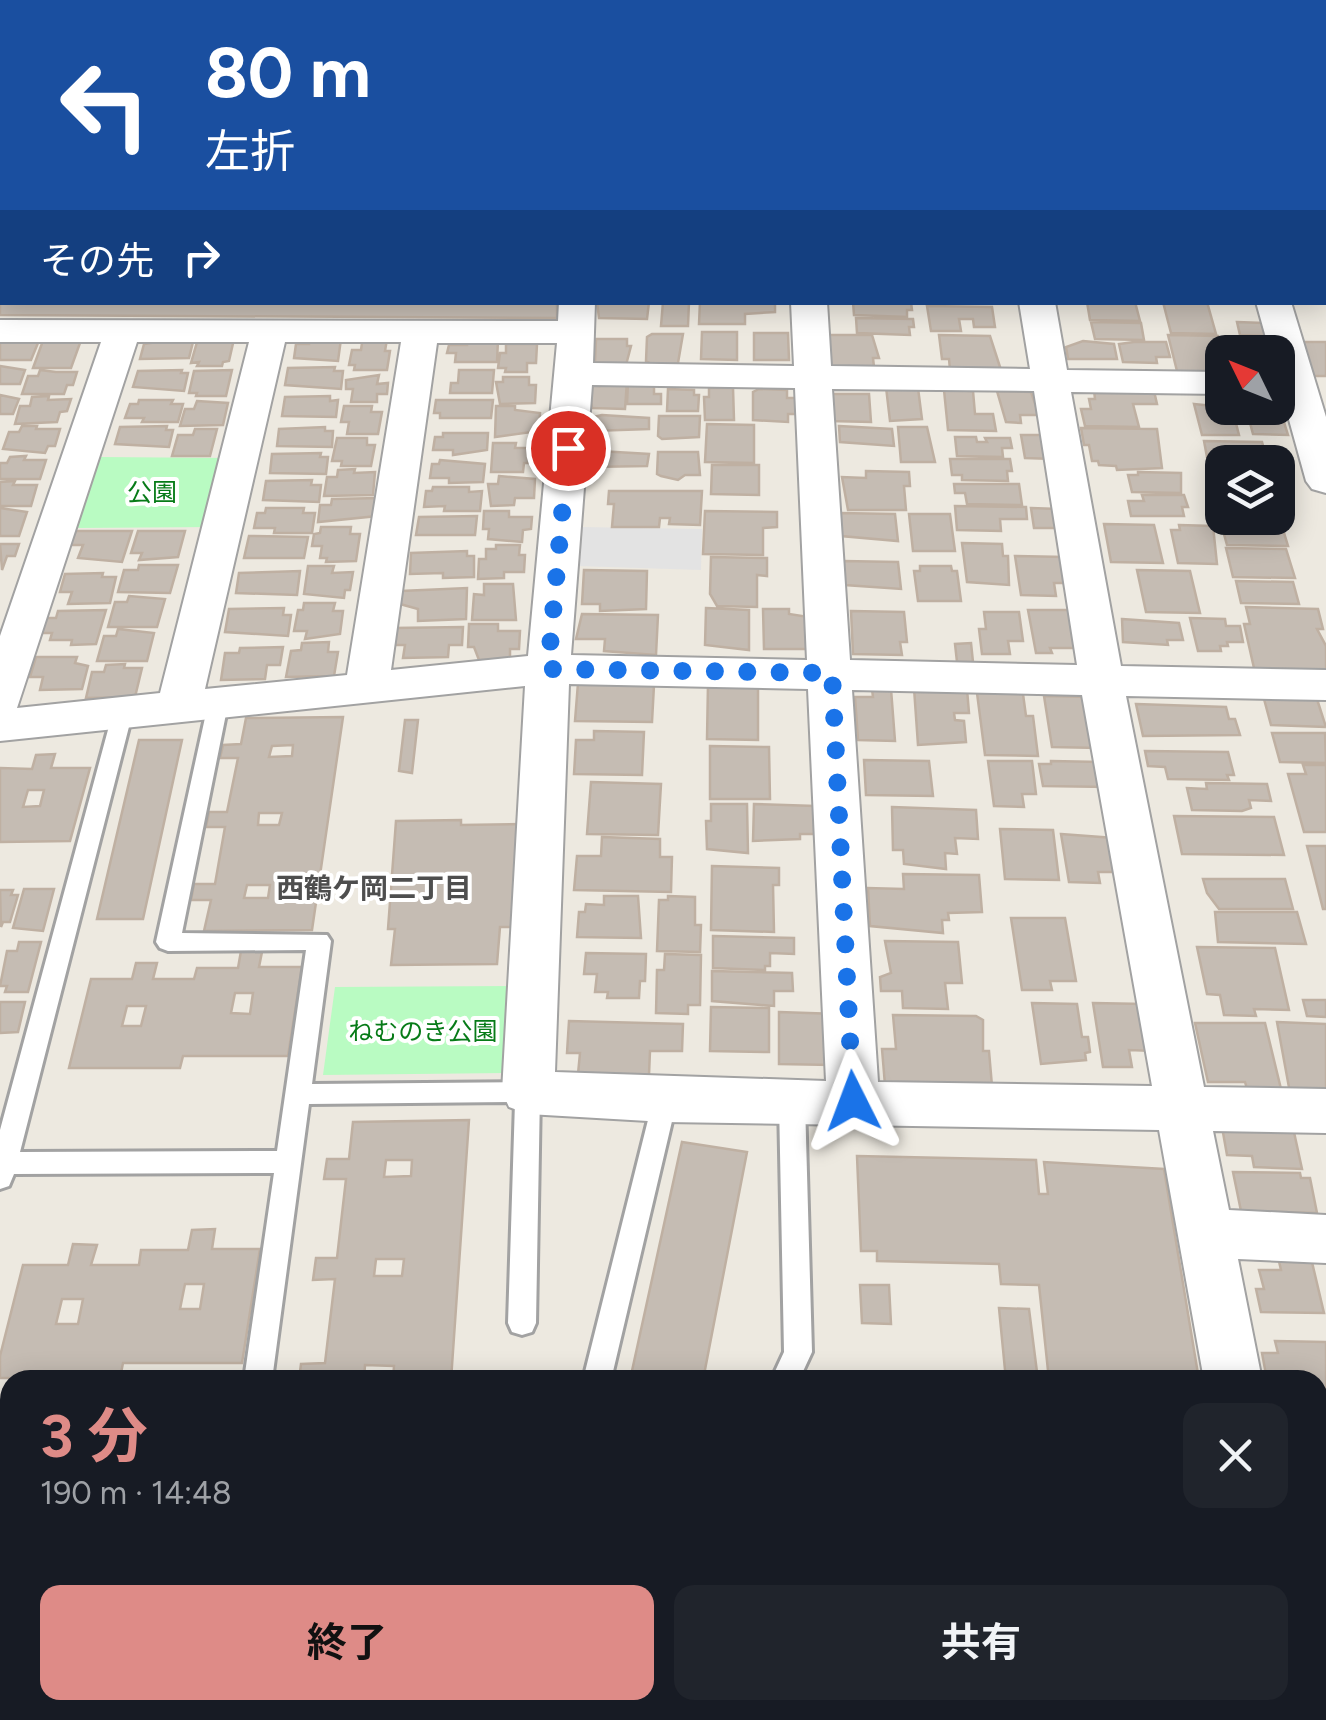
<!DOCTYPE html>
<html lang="ja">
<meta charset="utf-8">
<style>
body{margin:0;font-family:Figtree,"Noto Sans JP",sans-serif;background:#20242c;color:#f1f3f6;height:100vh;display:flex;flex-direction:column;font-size:38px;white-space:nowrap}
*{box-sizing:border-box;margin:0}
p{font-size:32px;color:#9ea1a6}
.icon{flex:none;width:55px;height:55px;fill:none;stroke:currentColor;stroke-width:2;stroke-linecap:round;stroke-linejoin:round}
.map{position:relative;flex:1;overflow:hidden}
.details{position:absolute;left:0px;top:1370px;width:1328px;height:350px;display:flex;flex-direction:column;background:#171b24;border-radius:30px 30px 0 0;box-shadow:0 5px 25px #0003}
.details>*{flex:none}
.banner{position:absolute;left:0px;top:0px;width:1328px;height:305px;box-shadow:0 5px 25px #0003;background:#1a4fa0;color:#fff;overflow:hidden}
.needle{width:65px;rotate:313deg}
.tools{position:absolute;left:1205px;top:335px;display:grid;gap:20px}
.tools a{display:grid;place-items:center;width:90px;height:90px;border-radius:20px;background:#171b24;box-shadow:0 5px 25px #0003;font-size:50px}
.pin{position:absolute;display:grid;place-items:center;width:85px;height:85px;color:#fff;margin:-42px;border:5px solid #fff;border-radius:50%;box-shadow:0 2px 10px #0007}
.me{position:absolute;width:110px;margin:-55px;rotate:357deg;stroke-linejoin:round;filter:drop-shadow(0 0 8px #0008)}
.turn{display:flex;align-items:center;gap:35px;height:210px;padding:0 40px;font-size:45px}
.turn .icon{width:130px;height:130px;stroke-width:2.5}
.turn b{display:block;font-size:70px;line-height:85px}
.then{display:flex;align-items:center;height:95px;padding:0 40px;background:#0003;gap:20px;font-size:38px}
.round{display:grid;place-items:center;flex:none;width:105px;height:105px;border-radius:20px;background:#20242c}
.headline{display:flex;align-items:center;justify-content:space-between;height:170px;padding:0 40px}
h1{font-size:60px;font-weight:700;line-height:75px;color:#de8b87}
.primary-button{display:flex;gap:20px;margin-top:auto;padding:20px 40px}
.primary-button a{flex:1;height:115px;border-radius:20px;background:#de8b87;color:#111;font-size:40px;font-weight:700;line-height:115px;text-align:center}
.primary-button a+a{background:#20242c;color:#f1f3f6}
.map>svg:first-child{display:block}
.park{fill:#b9fbc2}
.parking{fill:#e3e3e3}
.building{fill:#c5bcb3;stroke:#bfb0a2;stroke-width:2.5;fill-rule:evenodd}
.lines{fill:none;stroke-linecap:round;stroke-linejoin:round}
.lane-casing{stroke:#a2a2a2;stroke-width:6}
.street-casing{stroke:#a2a2a2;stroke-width:4}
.secondary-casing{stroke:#5f7301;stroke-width:5}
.lane{fill:#fff;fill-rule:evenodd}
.street{fill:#fff;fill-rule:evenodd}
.secondary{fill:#f3fbaf;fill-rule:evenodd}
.route{stroke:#1a73e8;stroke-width:18;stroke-dasharray:0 32.4}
.labels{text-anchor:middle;stroke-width:8;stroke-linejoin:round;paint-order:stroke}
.park-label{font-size:25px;fill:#077b18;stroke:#fff}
.neighbourhood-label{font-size:28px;font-weight:bold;fill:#4e4e4e;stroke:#fff}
</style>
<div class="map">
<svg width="1326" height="1720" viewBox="0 0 1326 1720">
<rect width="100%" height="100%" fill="#ede9e0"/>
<!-- park -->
<path class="park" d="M99,457l131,1 -15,69 -140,1z
M522,986l-16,87 -183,2 12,-88z"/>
<!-- parking -->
<path class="parking" d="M54,0h1113l-1115,2z
M580,527l122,2 -1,41 -124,-4z"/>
<!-- building -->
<path class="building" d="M1169,0h134l-134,2z
M0,188l2,114h555v16l-557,-3z
M597,302h52l-2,17 -48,-1z
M663,302h26l-1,24h-27z
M700,302h75v10l-30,2v10h-46z
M853,302h58l1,8h-5v7l-53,-2z
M1087,302h48l5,19 -50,-1z
M1163,302h44l9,32 -45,-1z
M927,306l65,1 3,20h-21l-1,-8h-14l2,12h-30z
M856,318l57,1 1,8h-5l1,8 -53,-2z
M1091,322l50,1 3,17 -49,-1z
M1237,322l27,1 4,13 -28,-1z
M702,332h35v28l-36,-1z
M754,333h34l1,27h-35z
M652,334h31l-5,29 -23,3 -9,-5 1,-24z
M829,335h43l7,23h-6l1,9 -44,-1z
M939,335l51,1 11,34h-51l-1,-11h-7z
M1168,335l50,1 4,36 -44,3z
M40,338l-9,22h-31v-19z
M44,338l36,5 -9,25h-38z
M176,339v3h17l-4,16 -49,1 4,-15z
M215,339h19l-5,22 -6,1 -1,4h-25l2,-4 -8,1 6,-21z
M309,339h32l-3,22 -44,-3 2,-14h13z
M387,339l-2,12h5l-3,19h-33l1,-5h-6l3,-15h9l1,-7z
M596,339h31v7h4l-5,19 -31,-3z
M467,340h31l-1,22h-42l1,-9h-9l2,-8h18z
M1083,341l31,3 3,15h-49l-2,-12z
M1134,342h32l4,15h-14l1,6 -34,-1 -4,-18z
M1303,342h23v34h-14z
M506,344h31l-1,19h-9v9h-22l1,-4h-8l2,-15h6z
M0,366l25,4 -5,14h-20z
M335,367l-1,4h9l-2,18 -56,-4 3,-17z
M40,370l16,2h21l-4,13h-6l-3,9h-42l6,-18h10z
M182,370l-1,3h7l-4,18 -51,-4 5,-16z
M232,370l-6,26h-30l1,-3h-8l5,-22z
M459,370h35l-2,23h-42l1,-10h7z
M379,375l-2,9 11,-1 -1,11h-10v8h-26l2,-13h-7v-9z
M503,377h26v8h7l-1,18 -35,1 -4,-22h7z
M599,380l28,1 -2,28 -33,-1 -2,-23 9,1z
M628,383h26v11h7v10h-34z
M886,387l32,1 4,31 -32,2z
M709,388h24l1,32h-29l-1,-23h5z
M668,389l26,1v5h5l-1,16h-31z
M759,389l28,1v8h11v16h-10v8l-35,-2v-28z
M944,390l29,1 2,23h18l3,17 -48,-1z
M1094,390l60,1 3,13h-24l6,23 -54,-1 -4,-17h10l-2,-10h6z
M997,391l34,1 8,23h-19l1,8 -15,-1z
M829,394h40l2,28 -41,-1z
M0,395l19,4 -6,15h-13z
M49,396l-1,4 23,-1 -4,12 -7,1 -3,10 -42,2 5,-18h10l2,-9z
M330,396v5l8,-1 -2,17 -54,-1 3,-19z
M139,400h34l-2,4h12l-5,18h-36l2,-4h-19l5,-14h8z
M436,400h57l-2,18h-51v-5h-6z
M197,401l31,2 -5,22 -43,1 5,-17h9z
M1278,403l10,32 -35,-1 -7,-26h32z
M1194,404l38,4 7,27h-37z
M344,406h28l-1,6h11l-4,22h-31l2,-12h-8z
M496,406h19v4l25,3 -1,18 -44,6z
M602,415l47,3v11l-57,2 1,-14z
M659,416h41l-1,21 -37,2 -4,-3z
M707,424l47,1v38l-49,-1z
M22,426h15l-1,3h24l-5,17h-7l-3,7 -42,-4 6,-17h10z
M167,426l-1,4h7l-4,17 -54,-3 5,-17z
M839,426l53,3 2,17 -54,-4z
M325,427v4h8l-1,16 -55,-1 2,-17z
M898,427h29l8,35h-34z
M1081,428l76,1 5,39 -45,2 -1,-4 -17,-1 -1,-4h-6l-3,-16h-5z
M195,429h22l-7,27h-38l6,-21h15z
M443,433h45l-1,17 -34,5v-5h-20l2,-13h8z
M1021,435h28l4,24 -28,-1z
M955,437h21l1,5h10l-2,-4h25l2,10h-10l1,9 -46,-1z
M337,438h30v7h8l-4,21h-30l1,-5h-10z
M1204,441l58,1 5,18 -60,-3z
M493,443h23l-1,5h18l-1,15h-8l-1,9h-32z
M599,451l50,3 -2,12 -57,1 1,-14z
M658,452h40l2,23h-15l-7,5 -17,-4 -4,-2z
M321,453l-1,4h8l-2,17 -56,-1 2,-19z
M26,456l-2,4h22l-6,19h-40v-16h7l3,-6z
M950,459h60l2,12h-5l1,10 -46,-1v-5h-10z
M440,460l45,4 -2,18 -34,1v-5h-19l2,-14h7z
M712,465h47v30l-48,-1z
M355,469l-1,4 21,-1 -2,23 -49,1 3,-19h10l1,-7z
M866,471l43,1 1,14h-6l2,24h-58l-6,-33 24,1z
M1138,472l43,1v20l-49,-1 -4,-17h10z
M499,476l36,3 -1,19h-19l-1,7 -23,1 -3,-22h10z
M312,480l-1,5h10l-2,17 -56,-2 3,-19z
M15,481l-2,4h24l-6,21h-31v-24z
M954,484h65l3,21 -55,-1 -2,-11h-10z
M433,487h36v5l13,-1 -2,20h-36l1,-5 -21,1 2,-16h6z
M609,491h93l-2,34 -31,-1 1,-6h-10l-1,9h-47l2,-23h-6z
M1142,495h42l4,12h-6l2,9h-53l-3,-15h16z
M379,498l-2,18 -59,6 2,-17h11l1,-6z
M955,506l71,1 1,12h-27l1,12 -44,-1z
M0,508l27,4 -8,24h-19z
M266,508h38l-1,5h12l-3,20h-38l1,-5h-21l3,-15h8z
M1031,508l27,1 4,19h-28z
M484,511h25v6h23l-1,12 -8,1 -1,12 -34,-3 1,-10h-6z
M705,511l72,1v15l-14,1v27l-60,-1z
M839,513l56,1 3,27 -57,-5z
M909,514h41l5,37h-42z
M477,516l-2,19h-59l3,-18z
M1232,518l49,5 7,23 -61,-1 -5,-18 12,-3z
M1104,524l50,1 9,38 -52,-1z
M1179,525l34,1 4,38 -39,-1 -7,-33h9z
M321,527h30l-1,7h10l-4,27 -30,1 1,-4h-7l2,-12h-10l2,-12 6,-1z
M76,531h56l-10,31 -44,-4 5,-13h-13z
M138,531h47l-7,26 -39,3 3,-7h-11z
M249,536l59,1 -4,21h-60z
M962,543l40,1 1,12h5l1,29 -42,-3z
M0,544h19l-4,12h-8l-5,14z
M496,545h24l-1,10h6l-1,17h-20v6l-26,1 1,-20h7v-10h10z
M1226,548l60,1 9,29 -62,-1z
M467,551v5h7v21l-31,1v-5l-33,1 1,-21z
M1015,556l50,1 4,26h-15l2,13 -35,-1z
M711,557l56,1v18l-10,-1v32l-40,-1 -7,-12z
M843,561l55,1 3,27 -56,-4z
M139,565h39l-8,28 -52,-1 6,-22h14z
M308,566h26l-2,7 21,-1 -3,18h-5l-1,8 -40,-4z
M920,566h31l1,5h5l4,30h-43l-4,-30h6z
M584,570l63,1 -1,38 -46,2v-7h-18z
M1137,570l53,1 10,42 -54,-1z
M300,571l-3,24 -61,-2 3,-20z
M103,573l-1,4h14l-6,26 -42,1 4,-12h-12l5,-18z
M1236,581l57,1 6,22 -58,-1z
M484,584h29l3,36h-44l2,-26 10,1z
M467,588l-1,31 -48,2v-12l-18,-5 1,-13z
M129,596l36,3 -8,28h-49l7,-25h12z
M304,603h31l-2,8h10l-3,23 -35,5 2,-8h-13l4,-21h5z
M1246,607l72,2 5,20h-6l9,17v24l-72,-2 -10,-44h6z
M284,608l-1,7h8l-3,21 -63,-4 4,-23z
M706,608l43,2v40l-44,-5z
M763,609h26v5l26,4 2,31h-53z
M106,610l-10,34 -25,1 1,-5h-22l2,-7h-11l5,-15h10l2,-7z
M1028,610h44l6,38h-28l2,5h-16z
M851,611l53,1 3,30h-7l2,13 -49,-1z
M984,612h35l4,29h-15l2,13h-28l-3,-25h7z
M582,614l76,1 -2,40 -52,-4 1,-12h-29z
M1190,618l35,1 1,7h14l3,16h-16l1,4h-8l1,5h-23z
M1122,619l57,4 4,17h-16l1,5 -45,-3z
M469,624h29v7h22l-1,18h-9v11h-31l-5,-13h-6z
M463,627l-1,18h-13l-1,12 -45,1 2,-13h-14l2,-17z
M118,629l36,4 -7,28h-50l7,-25h12z
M329,642l-1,10h10l-4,24 -48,1 5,-26 10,-1 1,-7z
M971,643l2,19h-16l-2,-18z
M283,647l-3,18h-13l-2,14 -44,1 4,-27h14l1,-5z
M36,657h41l-2,6 13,3 -6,23 -42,1 3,-13h-13z
M125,664l-1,4h18l-7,29 -49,1 6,-26h12l2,-7z
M578,683l76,2 -2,37 -77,-1z
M708,684l50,1v55l-51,-1z
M914,688l53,1 2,24h-15l1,7 9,1 2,21 -48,3z
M872,689h19l4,52 -37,-1 -3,-43h18z
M977,693l46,1 3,22h7l5,40 -53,-1z
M1044,696l46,1 9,51 -47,-1z
M1316,696l10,31 -55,-2 -7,-26z
M1136,704l90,3 3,12h6l5,16 -97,1z
M343,717l-31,213 -108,1 7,-31h-20l3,-16h21l10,-57h-19l3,-15h18l11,-54h-18l3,-13 18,-1 5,-26zM293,745l-1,11 -23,1 3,-11zM259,813h23l-3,12h-21zM247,885h23l-2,13h-24z
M405,720h13l-6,53 -13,-2z
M594,731l50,1 -2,43 -68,-1 2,-34h18z
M1272,733h53l1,30 -46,-1z
M139,740h43l-39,179h-46z
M710,746l59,1 1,52h-60z
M1145,751l83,1 6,23h-7l2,5 -61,-1 -3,-12 -17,-1z
M55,754l-4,14h39l-20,73 -70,1v-74l32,1 4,-14zM28,790h16l-4,16 -17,1z
M864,760l65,1 4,35 -67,-1z
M988,761h44l4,33h-14l2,13 -30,-1z
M1051,761l50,1 7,25 -65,-1 -4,-22h12z
M1303,765h23v67h-22l-16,-58h18z
M591,782l70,2 -3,51 -71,-1z
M1206,783l61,1 4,17 -22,-1 2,8 -9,3 -50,-1 -5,-22 20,1z
M711,804h36l1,49 -41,-4 -1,-28h5z
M754,804l61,2v28h-15v5l-47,2z
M892,807l84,3 2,29 -23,-1 2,16 -12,-1 1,16 -42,-5 -1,-14h-10z
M1174,816l100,1 10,38 -102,-1z
M461,820v5l62,-1 -5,103h-18l-3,37 -106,1 4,-36h-7l8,-108z
M1000,829l53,1 6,50 -54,-1z
M1061,834l53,4 6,34h-22l2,11 -31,-1z
M602,837l58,2v18h12l-1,35 -97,-2 3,-34h24z
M1307,846h19v63h-3z
M712,866l67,2v17h-6l1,47 -63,-2z
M903,874l76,1 3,37 -34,1 1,7h-7l1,13 -73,-7 -2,-38 36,1z
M1203,879h82l8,30h-74l-12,-16z
M24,889h30l-11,42 -30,-3z
M0,890h13l-2,5h7l-8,27h-7l-2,5z
M604,896h34l3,42 -64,-1 2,-25h6l1,-8 18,1z
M668,896l27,1v28h6l-1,27 -43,-1 2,-51h9z
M1215,912h82l9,32 -88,-2z
M1011,918h54l11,63h-26l2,9h-30z
M713,936l81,2v16l-24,-1v13h-5v4l-52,-2z
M885,941l73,1 4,41h-17l3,26 -45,-1 -1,-17h-21l-1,-14 11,-4z
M19,942h22l-13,50h-23l2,-6h-7l7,-35h10z
M1197,947l78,1 14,62 -35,-1 2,7 -32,-1 -4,-20 -13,-1z
M241,951l21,1 -3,15h43l-14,89h-105l-3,12h-111l22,-89h41l4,-16h21l-4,16h41l3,-11h41zM235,993h18l-3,21 -19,-1zM127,1006h19l-5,20h-19z
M586,953l60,1 -1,27h-5l-1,17h-32l1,-6h-13l2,-18h-13z
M665,954l36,1 -1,50h-12v9l-32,-1 1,-43h7z
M712,971l80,2 1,18h-19v15l-62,-5z
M1303,1000h23v17l-19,-1z
M0,1002h25l-7,30 -18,1z
M1032,1003l45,1 5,33h6l2,15 -5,1 1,7 -45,4z
M1093,1003l51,1 9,47 -24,-1 3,17h-29z
M711,1007l58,1v44l-59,-1z
M779,1012l58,2 -5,51 -53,-1z
M893,1015l83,1 7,4v31h6l3,35 -107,-1 -3,-36h14z
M569,1021l114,3 -1,27h-32l-1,24 -71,-1 2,-21h-13z
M1277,1022l49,2v66l-36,3z
M1195,1023h70l16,66h-34l-2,-7h-37z
M469,1120l-18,260h-58l1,-14 -29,-1 -1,15h-65l2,-16 24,-1 10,-84 -22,1 3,-22h21l9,-79h-22l3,-20h22l4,-37zM386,1160h26l-1,16 -27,1zM376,1259h28l-2,17h-28z
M1292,1123l10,46 -48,-2 -2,-11 -25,-1 -5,-28z
M682,1142l65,10 -44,228h-73z
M857,1156l179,4 3,34h9l-4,-32 120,7 35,211h-150l-10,-95 -38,-1 -2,-20 -122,-3v-10h-16z
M1233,1172l67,1 1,5h9l7,35 -76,-2z
M215,1229l-3,20h48l-18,114h-119l-3,15h-120v-22l23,-91h45l5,-21 24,1 -6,20h48l2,-15h47l4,-20zM185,1284h19l-4,25h-20zM62,1299h21l-5,25h-22z
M1278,1257l33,1 13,55 -63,-1 -5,-23h8l-5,-19h22z
M860,1285h29l2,39 -29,-1z
M999,1308l30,1 9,71h-32z
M1275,1341l51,1v58h-8v-20h-51l-5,-27h16z
M1318,1476l8,1v87l-8,-1z
M1318,1571h8v88h-6l-2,-17z
M0,1638h10v72h27l-1,6h23l1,-6h196l-1,10h-255z
M303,1710h146v10h-147z
M722,1710h91l-1,10h-91z
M1112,1710h142l2,9 -135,1 -1,-6h-7z"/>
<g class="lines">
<!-- lane casing -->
<g class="lane-casing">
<path id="lane" d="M218,697l10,7 -46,229 145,2 4,6 -19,143 216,-2 9,3 3,7 -4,231 -4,9 -10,3 -10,-3 -4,-9 7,-221 -206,2 -37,276h-28l30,-207 -260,1 -5,12 -9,3v-59l112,-415 10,-7 10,7 -112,437 257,-1 29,-201 -138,1 -8,-3 -4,-6 52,-238z
M665,1090l9,3 3,7 -66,280h-28l70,-280 3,-7z
M792,1092l9,3 4,7 7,250 -13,28h-28l13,-28 -5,-250 4,-7z
M0,1488h10v28h-10z"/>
</g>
<!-- street casing -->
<g class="street-casing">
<path id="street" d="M559,302h36l-2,61 201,3 -3,-64h36l4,64 199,3 -11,-67h36l12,68 155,2v22l-151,-2 50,274 205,4v30l-200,-4 78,391 122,2v44l-113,-2 16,79 97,5v48l-88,-4 24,121h-58l-45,-250 -494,-8 -137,-8 -19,-7 -7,-15 23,-406 -525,55v-105l101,-294h-101v-22l558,1zM137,342h112l-89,351 -143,15zM285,342h116l-54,333 -142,14zM437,343h120l-29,313 -137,14zM592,385l203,3 12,272 -236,-5zM832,389l202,2 43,274 -227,-5zM569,684l239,5 18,392 -271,-9zM852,690l230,5 70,391 -274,-4z
M1256,302h35l35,115v76l-14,-4 -6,-8 -28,-101v-28h-8z
M1318,1410h8v56h-8z
M1318,1683l8,4v33h-53l-4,-10h49z"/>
</g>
<!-- secondary casing -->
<g class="secondary-casing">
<path id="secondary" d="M1325,188h1v22h-1z"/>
</g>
<!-- lane -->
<use href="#lane" class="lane"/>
<!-- street -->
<use href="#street" class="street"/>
<!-- secondary -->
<use href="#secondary" class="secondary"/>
</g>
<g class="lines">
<!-- route -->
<path class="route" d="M568,448l-20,221 284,4 21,428"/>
</g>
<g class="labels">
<!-- park labels -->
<g class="park-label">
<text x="152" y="501">公園</text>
<text x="423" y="1040">ねむのき公園</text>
</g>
<!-- neighbourhood labels -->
<g class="neighbourhood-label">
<text x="374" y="898">西鶴ケ岡二丁目</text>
</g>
</g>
</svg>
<div class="tools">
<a><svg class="needle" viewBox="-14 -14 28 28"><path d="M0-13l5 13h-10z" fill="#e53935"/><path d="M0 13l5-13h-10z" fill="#9ea1a6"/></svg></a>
<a><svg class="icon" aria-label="layers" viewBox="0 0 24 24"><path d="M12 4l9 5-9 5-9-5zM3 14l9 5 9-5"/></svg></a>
</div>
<div class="pin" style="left:568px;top:448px;background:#d93025"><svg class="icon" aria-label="arrive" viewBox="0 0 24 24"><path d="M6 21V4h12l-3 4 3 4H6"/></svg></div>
<svg class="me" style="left:853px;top:1101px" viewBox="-20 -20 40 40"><path d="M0-17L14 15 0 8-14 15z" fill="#1a73e8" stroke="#fff" stroke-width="4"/></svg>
<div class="banner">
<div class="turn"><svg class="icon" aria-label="left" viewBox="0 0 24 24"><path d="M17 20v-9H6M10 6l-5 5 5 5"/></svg><div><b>80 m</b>左折</div></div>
<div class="then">その先<svg class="icon" aria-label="right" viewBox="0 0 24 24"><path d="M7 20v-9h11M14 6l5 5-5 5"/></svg></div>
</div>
<section class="details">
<div class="headline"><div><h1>3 分</h1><p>190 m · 14:48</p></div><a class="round"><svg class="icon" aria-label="close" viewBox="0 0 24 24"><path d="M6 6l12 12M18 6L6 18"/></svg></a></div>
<div class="primary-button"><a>終了</a><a>共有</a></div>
</section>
</div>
